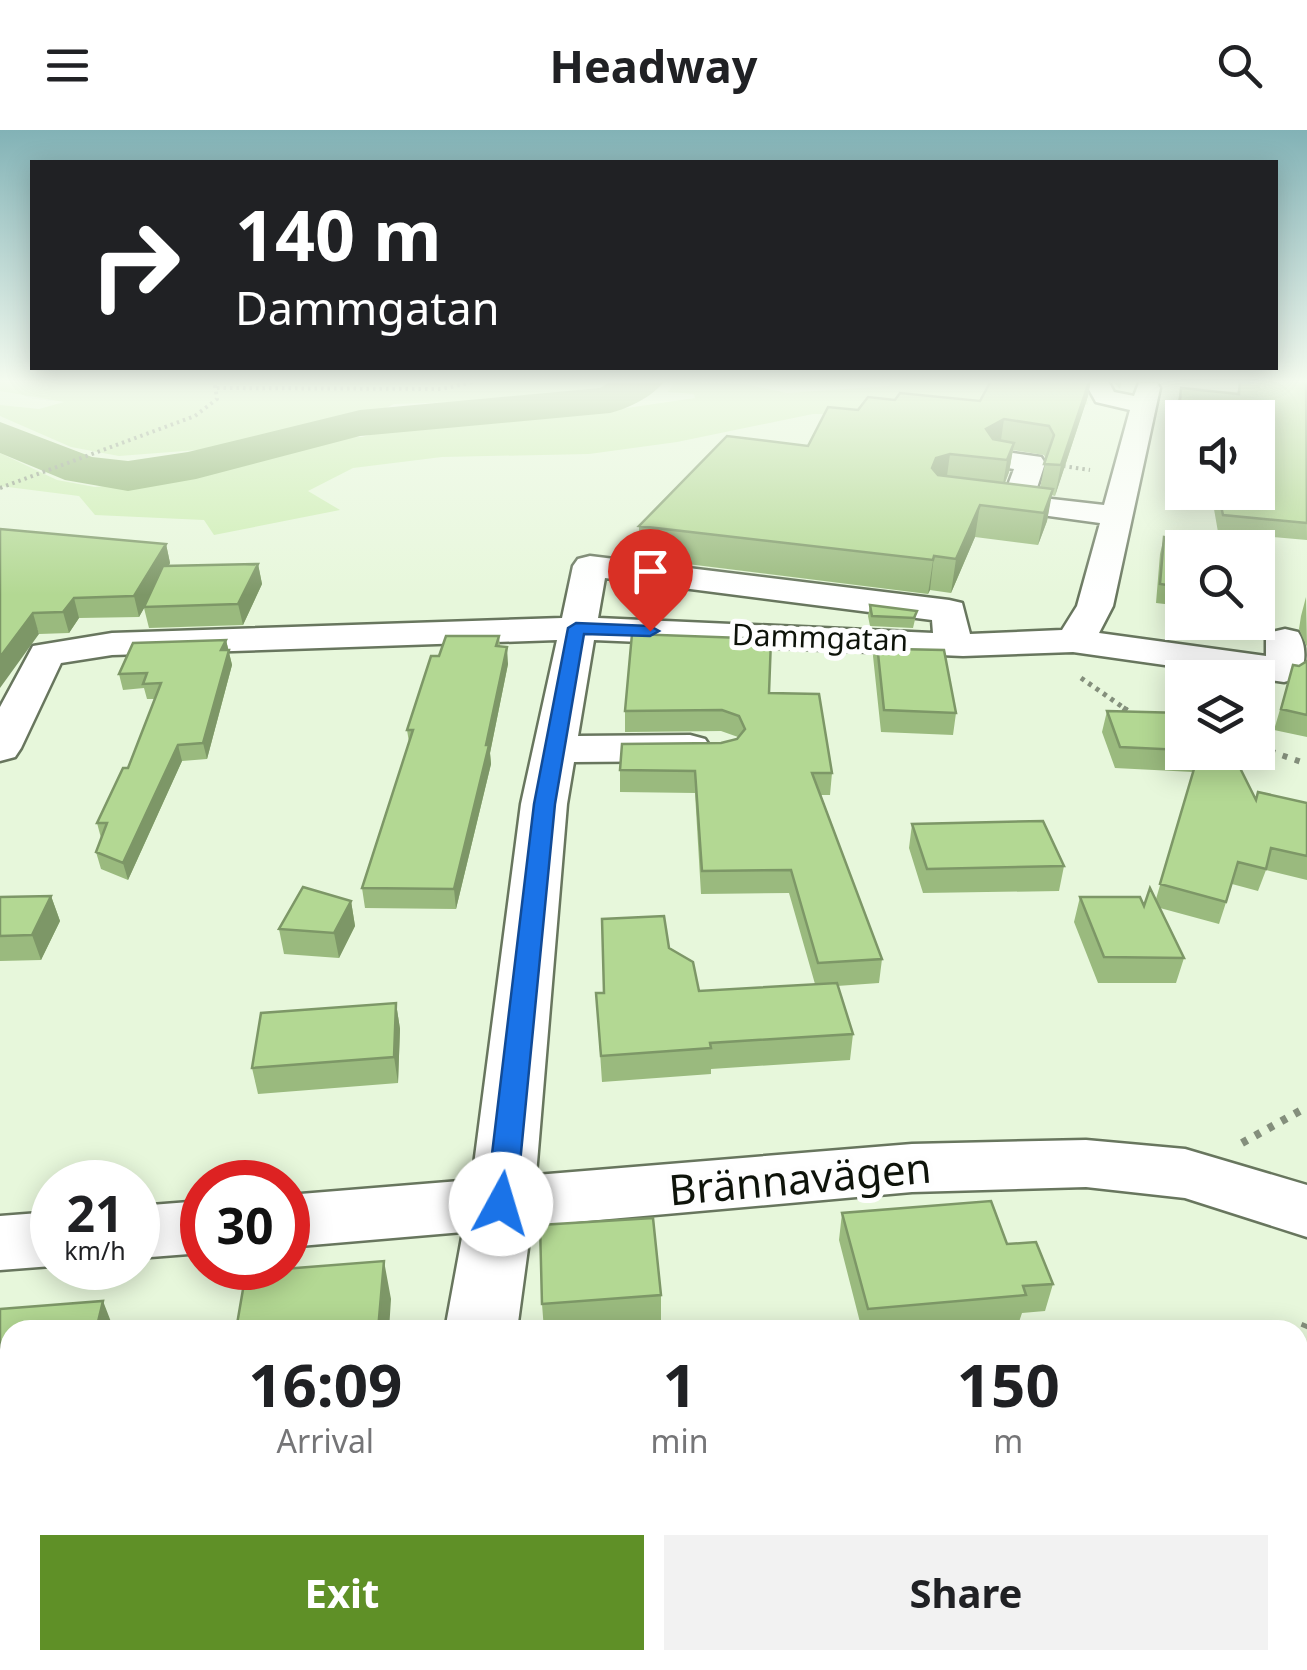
<!DOCTYPE html>
<meta charset="utf-8">
<style>
body{margin:0;font-family:"Noto Sans",sans-serif;background:#f2f2f2;color:#202124;height:100vh;display:flex;flex-direction:column;font-size:38px;white-space:nowrap}
*{box-sizing:border-box;margin:0}
p{font-size:32px;color:#757577}
.icon{flex:none;width:55px;height:55px;fill:none;stroke:currentColor;stroke-width:2;stroke-linecap:round;stroke-linejoin:round}
.map{position:relative;flex:1;overflow:hidden}
.drawer{position:absolute;left:0px;top:1190px;width:1308px;height:350px;display:flex;flex-direction:column;background:#fff;border-radius:30px 30px 0 0;box-shadow:0 5px 25px #0003}
.drawer>*{flex:none}
.top-card{position:absolute;left:30px;top:30px;width:1248px;height:210px;border-radius:0px;box-shadow:0 5px 25px #0003;background:#202124;color:#fff;overflow:hidden}
.fabs{position:absolute;left:1165px;top:270px;display:grid;gap:20px}
.fabs a{display:grid;place-items:center;width:110px;height:110px;border-radius:0px;background:#fff;box-shadow:0 5px 25px #0003;font-size:50px}
.speed{position:absolute;left:30px;top:1030px;display:flex;gap:20px;font-size:50px;font-weight:700;text-align:center}
.speed>*{display:grid;place-content:center;width:130px;height:130px;border-radius:50%;background:#fff;box-shadow:0 5px 25px #0003;line-height:1}
.speed small{font-size:25px;font-weight:400}
.speed .limit{border:15px solid #d22;background:#fff;color:#111}
.pin{position:absolute;display:grid;place-items:center;width:85px;height:85px;color:#fff;margin:-102px -42px;border-radius:50% 50% 50% 0;rotate:-45deg;box-shadow:0 0 10px #0007}
.pin .icon{rotate:45deg}
.me{position:absolute;width:110px;margin:-55px;rotate:6deg;stroke-linejoin:round;filter:drop-shadow(0 0 8px #0008)}
.turn{display:flex;align-items:center;gap:35px;height:210px;padding:0 40px;font-size:45px}
.turn .icon{width:130px;height:130px;stroke-width:2.5}
.turn b{display:block;font-size:70px;line-height:85px}
.eta{display:flex;justify-content:space-evenly;align-items:center;height:170px;text-align:center}
.eta b{font-size:60px;font-weight:700;line-height:70px}
.primary-button{display:flex;gap:20px;margin-top:auto;padding:20px 40px}
.primary-button a{flex:1;height:115px;border-radius:0px;background:#5f9027;color:#fff;font-size:40px;font-weight:700;line-height:115px;text-align:center}
.primary-button a+a{background:#f2f2f2;color:#202124}
header{display:flex;justify-content:space-between;align-items:center;height:130px;padding:0 40px;background:#fff;font-size:45px;font-weight:700}
.map>svg:first-child{display:block}
.green{fill:#ccedb1}
.lines{fill:none;stroke-linecap:round;stroke-linejoin:round}
.river{fill:#8aae6b;fill-rule:evenodd}
.minor-casing{stroke:#68765e;stroke-width:5}
.major-casing{stroke:#476d1b;stroke-width:5}
.path-far4{stroke:#848f7c;stroke-width:4;stroke-dasharray:2.5 4;stroke-linecap:butt}
.path-far3{stroke:#848f7c;stroke-width:5;stroke-dasharray:4 5;stroke-linecap:butt}
.path-far2{stroke:#848f7c;stroke-width:6;stroke-dasharray:5 8;stroke-linecap:butt}
.path-far1{stroke:#848f7c;stroke-width:8;stroke-dasharray:6 9;stroke-linecap:butt}
.path{stroke:#848f7c;stroke-width:10;stroke-dasharray:8 11;stroke-linecap:butt}
.minor{fill:#fff;fill-rule:evenodd}
.major{fill:#a3c47c;fill-rule:evenodd}
.wall{fill:#9aba7e;fill-rule:evenodd}
.shaded-wall{fill:#7d9767}
.building{fill:#b3d893;stroke:#7d9767;stroke-width:2.5}
.route{fill:#1a73e8;stroke:#114b97;stroke-width:2.5}
.labels{text-anchor:middle;stroke-width:10;stroke-linejoin:round;paint-order:stroke}
.far-street-label{font-size:30px;fill:#0e130a;stroke:#fefefe}
.near-street-label{font-size:42px;fill:#0e130a;stroke:#fefefe}
</style>
<header><svg class="icon" aria-label="menu" viewBox="0 0 24 24"><path d="M4 6h16M4 12h16M4 18h16"/></svg>Headway<svg class="icon" aria-label="search" viewBox="0 0 24 24"><circle cx="10" cy="10" r="6"/><path d="M15 15l6 6"/></svg></header>
<div class="map">
<svg width="1307" height="1540" viewBox="0 0 1307 1540">
<rect width="100%" height="100%" fill="#e7f7db"/>
<!-- green -->
<path class="green" d="M0,249h611v1l-5,9 -25,9 -187,6 -12,6 -73,13 -86,25 -104,8 -48,-9 -71,-31v-11l39,4 25,-7 -64,-11z
M676,249h25l-1,4 44,1 43,9 102,-7 6,-7h100l89,10 4,15 -34,11 -241,-1 -136,28 -88,12 -147,3 -89,11 -45,23 32,19 -126,25 -10,-15 -109,-5 -16,-19 -79,-10v-33l57,27 38,7 82,-8 62,-21 63,-10 26,-10 34,-1 61,-16 156,-6 116,-17 -1,-4 -26,-2z"/>
<g class="lines">
<!-- river -->
<path class="river" d="M615,249h51c-12,17 -36,29 -56,34l-250,23 -164,43 -68,12 -63,-11 -65,-27v-31l92,35 36,4 60,-9 172,-42 240,-22z"/>
<!-- minor casing -->
<g class="minor-casing">
<path id="minor" d="M1083,249h24l7,13 20,4 5,-13h18l3,5 -47,218 -14,27 167,23v-16l6,-8 13,-3 13,3c9,13 8,34 0,46l-14,4 -211,-30 -110,4 -369,-16 -16,96 112,-1 15,4 6,9 -6,9 -15,4 -116,1 -7,42 -31,371 376,-31 174,-4 99,9 122,36v52l-122,-39 -99,-11 -174,5 -381,34 -14,104h-72l18,-98 -175,15v-52l184,-15 49,-376 36,-164 -445,15 -51,8 -40,85 -6,9 -15,4v-54l33,-61 79,-13 450,-15 11,-52 5,-7 12,-3 359,44 13,3 8,31 92,-4 15,-24 23,-83 -95,-13 -4,-6 13,-35 -25,-4 -4,-6 14,-8 42,6 4,6 -11,34 70,8 26,-95 -34,-8zM605,448l327,42 1,13 -335,-15z
M202,1071v52l-64,5v-52z
M52,1082v54l-52,4v-54z
M383,1530h88l-2,10h-88z"/>
</g>
<!-- major casing -->
<g class="major-casing">
<path id="major" d="M1307,1370v111l-9,4v-111z
M1298,1499l9,23v18h-98l5,-10h84z"/>
</g>
<!-- path-far4 -->
<path class="path-far4" d="M217,258l225,1 44,-10
M1063,336l27,4
M0,358l195,-72 22,-17 -3,-20"/>
<!-- path-far3 -->
<path class="path-far3" d="M1081,548l46,32"/>
<!-- path-far2 -->
<path class="path-far2" d="M1123,578l9,6
M1258,617l49,17"/>
<!-- path-far1 -->
<path class="path-far1" d="M1242,1013l65,-36"/>
<!-- path -->
<path class="path" d="M1298,1216l9,-22
M1160,1540l4,-10"/>
<!-- minor -->
<use href="#minor" class="minor"/>
<!-- major -->
<use href="#major" class="major"/>
</g>
<!-- wall -->
<path class="wall" d="M992,249h99l-3,17 -33,100 -4,-1 -4,26 -9,24 -63,-8 -24,56 -21,-3 -2,4 -289,-36v-32l169,-80 50,-36 37,-10 85,1zM1013,320l31,5 2,4 -6,29 -35,-5 4,-11z
M1111,249h11l-2,10z
M1253,249h53l1,161 -89,-8 -7,-40h47l-76,-74v56l-10,-1 5,-70 4,-15 56,6 3,-14 13,1z
M0,399l166,15 4,19 -1,3 89,-2 4,20 -19,41 -94,3 -5,-20 -5,9 -60,1 -10,15 -30,1z
M1164,407l18,11v58l-26,-3 4,-49z
M1306,467l1,50 -8,-18 2,-13z
M870,475l47,6 -4,17 -43,-2 -2,-10z
M876,505l27,1 -1,13 54,64 -3,22 -72,-3 -8,-76z
M499,506l1,10 8,18 -18,89 1,11 -35,145 -91,-1 -3,-20 47,-146 -2,-12 32,-74z
M226,510l6,25 -25,94 -25,2 -54,119 -27,-11 -5,-17 5,-14 -4,-15 31,-55 27,-69h-8l-3,-11 -21,2 -4,-16z
M1307,529v78l-33,-7 19,-65 6,1 8,-5z
M769,563l63,80 -2,22h-9l61,164 -3,24 -42,3 16,48 -3,26 -139,9v5l-109,8 -6,-89h8l65,-45 30,43 116,-7 -26,-91 -88,1 -6,-101 -75,-1v-22l117,-31 1,-2 -17,-6 -96,1v-21z
M1107,581l75,2v39h50l23,47 52,4v77l-41,-10 -8,21 -26,-7 -13,40 -59,-16 24,50 -8,25h-78l-24,-61 6,-25 64,9 12,-7 37,-127 -78,-4 -13,-36z
M912,694l152,42 -5,25 -136,2 -14,-45z
M51,766l9,25 -19,39 -41,1v-64z
M351,771l4,25 -16,32 -55,-4 -5,-25z
M396,873l4,26 -2,54 -140,11 -6,-26z
M842,1083l165,31 46,40 -8,27 -23,2 -3,9 -91,8h-66l-23,-90z
M661,1165v27l-117,8 -2,-26z
M0,1179l113,18v3h-103v143l-10,1z"/>
<!-- shaded-wall -->
<path class="shaded-wall" d="M1090,249h1l-3,17 -33,100 6,-31z
M1004,289l-4,28 -19,11 5,-29z
M1014,313l-5,29 -7,18 5,-30z
M950,324l-4,29 -14,-15 4,-10z
M1053,359l-6,32 -9,24 6,-32z
M980,375l-5,32 -24,56 5,-34z
M166,414l4,19 -31,54 -5,-21z
M934,426l-4,34 -2,4 5,-34z
M258,434l4,20 -19,41 -5,-21z
M74,468l5,20 -10,15 -6,-21z
M33,483l6,21 -39,54v-31z
M226,510l6,25 -25,94 -4,-16 18,-93z
M507,517l1,17 -18,89 1,11 -35,145 -2,-20z
M178,615l4,16 -54,119 -5,-17z
M51,766l9,25 -19,39 -9,-25z
M351,771l4,25 -16,32 -5,-25z
M396,873l4,26 -2,54 -4,-26z
M384,1131l7,38 -2,31h-11z
M103,1171l10,26v3h-17z"/>
<!-- building -->
<path class="building" d="M992,249h98l-29,86 -17,-1 10,-29 -5,-9 -45,-7 -18,10 7,10 21,4 -7,17 -57,-6 -14,4 -4,10 6,7 115,14 -9,24 -64,-8 -24,54 -22,-3 -1,4 -294,-34 88,-90 81,10 20,-39 30,3 10,-13 27,3 5,-7 80,8z
M1256,249h50l1,144 -84,-8 -5,-23h40v-74h-76v40l-6,-1 5,-69 58,6 1,-14 16,1z
M0,399l166,15 -32,52 -60,2 -11,14 -30,1 -33,44z
M1164,407l55,6v5h-37v39l-22,-3z
M258,434l-20,40 -94,3 19,-41z
M870,475l47,6 -3,7 -42,-2z
M632,504l139,5 -2,54 50,1 13,79h-20l70,186 -64,4 -27,-93 -89,1 -7,-100 -75,-1 2,-26 99,-1 16,-4 8,-10 -6,-13 -17,-6 -97,1z
M876,505l27,1 -6,13 47,1 12,63 -72,-3z
M446,506h53l-3,10 11,1 -21,98h3l-35,144 -92,-1 51,-158h-6l24,-74h8z
M226,510l-5,10h8l-26,93 -25,2 -55,118 -27,-11 11,-29h-10l26,-55h5l33,-85 -18,1 4,-11 -28,1 14,-31z
M1307,531v54l-26,-6 12,-44 6,1z
M1107,581l75,2v37l-62,-3z
M1199,622h33l24,48 2,-8 49,11v53l-36,-8 -5,21 -28,-7 -12,40 -66,-18z
M1043,691l21,45 -137,3 -15,-45z
M303,757l48,14 -17,32 -55,-4z
M1150,758l34,70 -80,-1 -24,-60h60l4,9z
M51,766l-19,39 -32,1v-39z
M664,786l5,32 24,14 6,29 138,-8 16,51 -143,9 1,5 -110,8 -5,-63h8l-2,-74z
M396,873l-2,54 -142,11 9,-55z
M991,1071l16,43 29,-2 17,42 -30,2 3,9 -158,14 -26,-96z
M653,1088l8,77 -119,9 -2,-79z
M384,1131l-6,69h-142l10,-58z
M103,1171l-7,29h-86v116l-10,2v-139z
M220,1530h3v10h-37z
M869,1530h108l-6,10h-108z"/>
<!-- sky -->
<linearGradient id="sky" x2="0" y2="1"><stop stop-color="#82b2b6"/><stop offset="0.54" stop-color="#f4fbef"/><stop offset="1" stop-color="#f4fbef" stop-opacity="0"/></linearGradient>
<rect width="1307" height="465" fill="url(#sky)"/>
<!-- route -->
<path class="route" d="M576,493l74,3 9,5 -9,5 -66,-2 -29,170 -39,400 -5,9 -10,3 -10,-3 -5,-9 48,-400 34,-176z"/>
<g class="labels">
<!-- far-street labels -->
<g class="far-street-label">
<text transform="translate(820 508) rotate(2)" y="10">Dammgatan</text>
</g>
<!-- near-street labels -->
<g class="near-street-label">
<text transform="translate(800 1049) rotate(-5)" y="15">Brännavägen</text>
</g>
</g>
</svg>
<div class="fabs">
<a><svg class="icon" aria-label="sound" viewBox="0 0 24 24"><path d="M4 9h4l5-4v14l-5-4H4zM17 9q2 3 0 6"/></svg></a>
<a><svg class="icon" aria-label="search" viewBox="0 0 24 24"><circle cx="10" cy="10" r="6"/><path d="M15 15l6 6"/></svg></a>
<a><svg class="icon" aria-label="layers" viewBox="0 0 24 24"><path d="M12 4l9 5-9 5-9-5zM3 14l9 5 9-5"/></svg></a>
</div>
<div class="speed"><div>21<small>km/h</small></div><div class="limit">30</div></div>
<div class="pin" style="left:650px;top:501px;background:#d93025"><svg class="icon" aria-label="arrive" viewBox="0 0 24 24"><path d="M6 21V4h12l-3 4 3 4H6"/></svg></div>
<svg class="me" style="left:501px;top:1074px" viewBox="-20 -20 40 40"><circle r="19" fill="#fff"/><path d="M0-13L10 11 0 6-10 11z" fill="#1a73e8"/></svg>
<div class="top-card">
<div class="turn"><svg class="icon" aria-label="right" viewBox="0 0 24 24"><path d="M7 20v-9h11M14 6l5 5-5 5"/></svg><div><b>140 m</b>Dammgatan</div></div>
</div>
<section class="drawer">
<div class="eta">
<div><b>16:09</b><p>Arrival</p></div>
<div><b>1</b><p>min</p></div>
<div><b>150</b><p>m</p></div>
</div>
<div class="primary-button"><a>Exit</a><a>Share</a></div>
</section>
</div>
